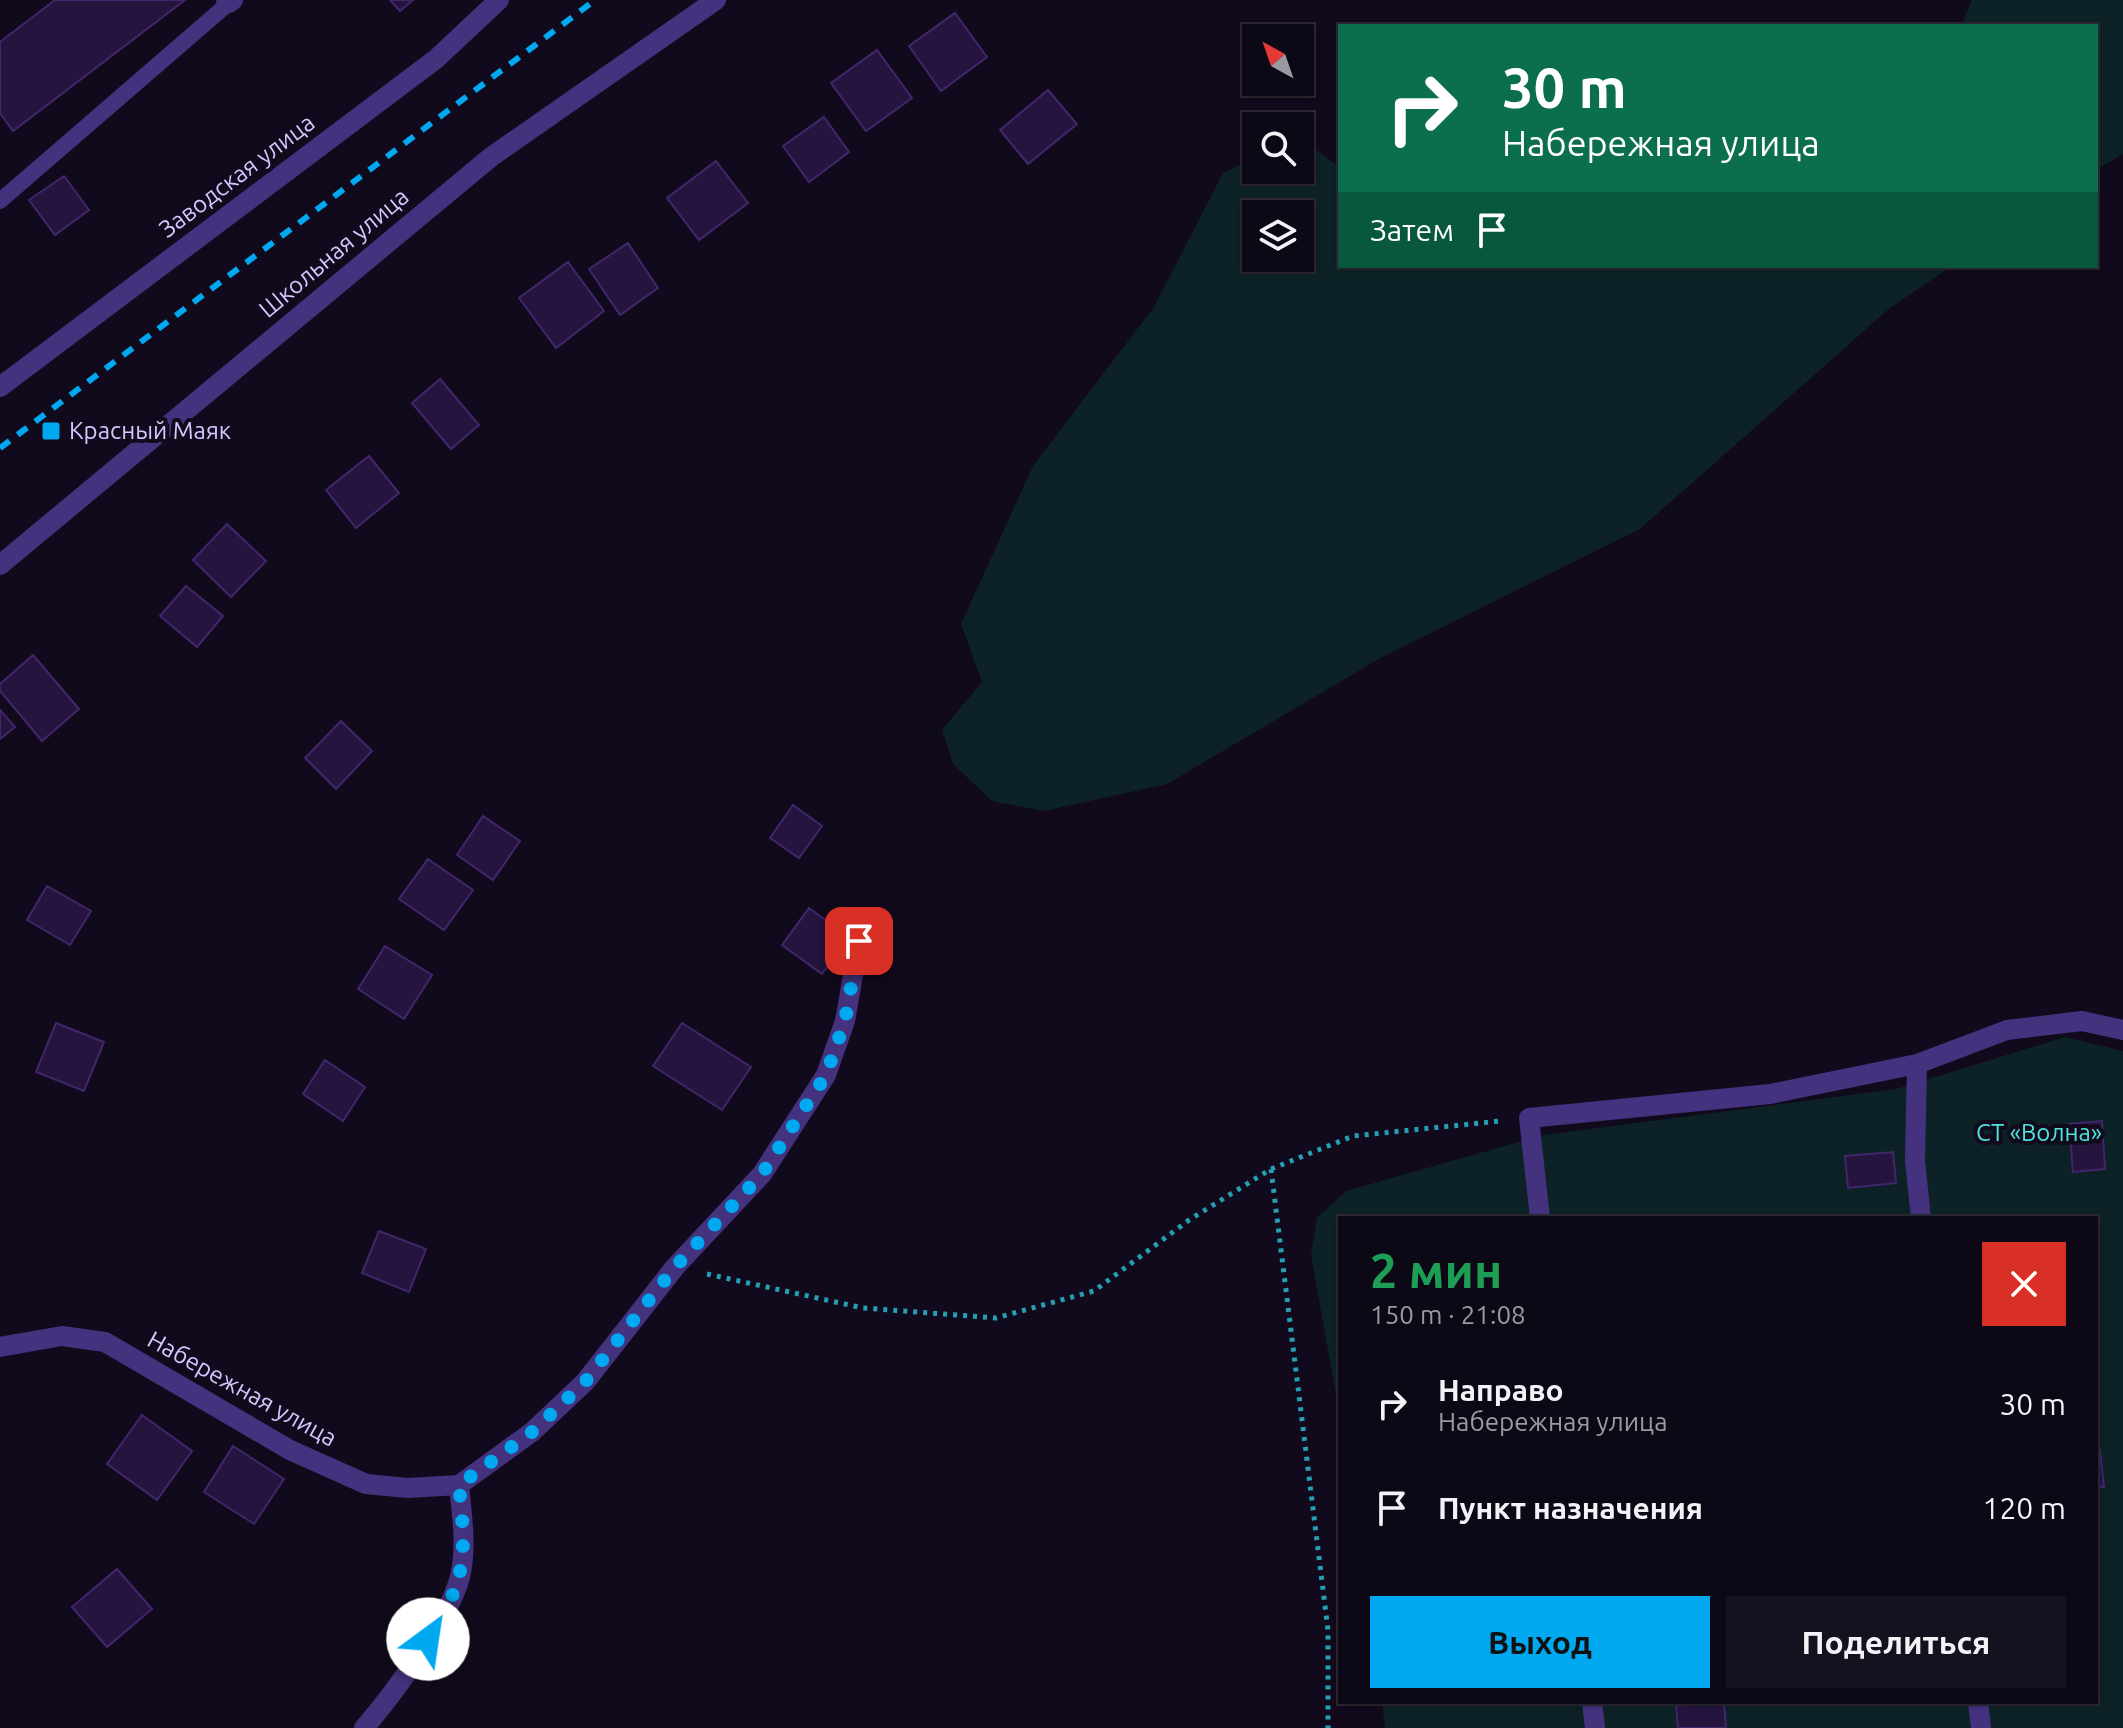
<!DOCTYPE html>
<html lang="ru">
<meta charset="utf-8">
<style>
body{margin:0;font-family:Ubuntu,sans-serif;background:#16111e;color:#f1f3f6;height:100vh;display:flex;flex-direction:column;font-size:30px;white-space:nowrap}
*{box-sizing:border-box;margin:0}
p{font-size:26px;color:#9a9aa0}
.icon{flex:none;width:44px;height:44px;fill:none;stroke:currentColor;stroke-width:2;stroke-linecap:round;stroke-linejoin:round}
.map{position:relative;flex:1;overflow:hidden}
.side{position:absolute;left:1338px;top:1216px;width:760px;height:488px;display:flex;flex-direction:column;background:#0d0815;border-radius:0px;box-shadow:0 2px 6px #0004,0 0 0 2px #2d2934}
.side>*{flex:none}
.top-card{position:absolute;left:1338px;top:24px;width:760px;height:244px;border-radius:0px;box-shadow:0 2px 6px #0004,0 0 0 2px #2d2934;background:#0b6e4f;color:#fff;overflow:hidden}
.needle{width:52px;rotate:320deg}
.buttons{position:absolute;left:1242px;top:24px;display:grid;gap:16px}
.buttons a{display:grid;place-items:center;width:72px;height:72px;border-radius:0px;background:#0d0815;box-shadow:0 2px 6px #0004,0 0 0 2px #2d2934;font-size:40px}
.pin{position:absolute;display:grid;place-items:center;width:68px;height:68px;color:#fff;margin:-34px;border-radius:16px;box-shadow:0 4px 12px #0006}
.me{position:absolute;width:88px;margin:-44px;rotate:31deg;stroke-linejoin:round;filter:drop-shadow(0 0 6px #0008)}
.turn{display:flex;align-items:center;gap:28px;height:168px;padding:0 32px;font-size:36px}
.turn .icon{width:104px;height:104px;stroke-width:2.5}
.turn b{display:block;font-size:56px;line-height:68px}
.then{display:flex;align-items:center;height:76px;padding:0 32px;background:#0003;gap:16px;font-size:30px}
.round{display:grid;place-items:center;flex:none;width:84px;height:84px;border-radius:0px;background:#16111e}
.summary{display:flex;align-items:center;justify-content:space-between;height:136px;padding:0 32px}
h1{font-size:48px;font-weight:600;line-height:60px;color:#1e9e55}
.button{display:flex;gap:16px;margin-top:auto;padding:16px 32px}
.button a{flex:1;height:92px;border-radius:0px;background:#00a8f0;color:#111;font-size:32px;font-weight:600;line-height:92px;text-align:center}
.button a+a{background:#16111e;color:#f1f3f6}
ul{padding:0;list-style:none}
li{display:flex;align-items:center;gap:24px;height:104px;padding:0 32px}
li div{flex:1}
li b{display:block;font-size:30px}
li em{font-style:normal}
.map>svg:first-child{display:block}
.green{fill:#0d2226;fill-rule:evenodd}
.building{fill:#25153e;stroke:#41266b;stroke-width:2}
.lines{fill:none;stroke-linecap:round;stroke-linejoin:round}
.path{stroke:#259fb2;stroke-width:5;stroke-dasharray:4 6;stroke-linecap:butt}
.service{stroke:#44327e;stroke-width:16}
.minor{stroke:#44327e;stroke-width:20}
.rail{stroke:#00a8f0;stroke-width:6;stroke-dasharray:12 10;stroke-linecap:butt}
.route{stroke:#00a8f0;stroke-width:14;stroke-dasharray:0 25.2}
.poi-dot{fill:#00a8f0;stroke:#110a1c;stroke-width:3}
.labels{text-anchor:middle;stroke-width:8;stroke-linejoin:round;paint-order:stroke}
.street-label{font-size:24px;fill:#d7c5ff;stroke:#110a1c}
.poi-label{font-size:24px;fill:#d7c5ff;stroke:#110a1c;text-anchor:start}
.park-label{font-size:24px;fill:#4be5dd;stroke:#110a1c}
</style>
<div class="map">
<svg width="2123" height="1728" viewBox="0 0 2123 1728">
<rect width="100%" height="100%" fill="#110a1c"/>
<!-- green -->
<path class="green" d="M1972,0h151v154l-27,16v-144h-135z
M1300,137l40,31v98h612l-62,42 -250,221 -258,128 -215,127 -123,27 -52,-10 -39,-37 -11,-34 40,-48 -21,-58 72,-158 121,-159 69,-134 33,-16v13h44zM1256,214h44v44h-44z
M2065,1037l58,14v677h-738l-3,-26h714v-484h-756v199l-29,-162 6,-37 29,-27 198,-56 352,-46z"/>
<!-- building -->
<path class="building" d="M55,0h130l-172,131 -13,-18v-71z
M390,0h23l-13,11z
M955,13l32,44 -46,34 -32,-45z
M877,50l35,48 -46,33 -35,-48z
M1048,90l29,34 -49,40 -28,-34z
M824,117l25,35 -40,30 -26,-36z
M716,161l32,42 -49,37 -32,-42z
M64,176l25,34 -34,25 -26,-35z
M628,243l30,45 -38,27 -31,-46z
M568,262l36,49 -48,37 -37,-50z
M440,379l39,46 -28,24 -39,-46z
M369,456l30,37 -43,35 -30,-38z
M227,524l39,37 -35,36 -38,-37z
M186,586l37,30 -26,31 -37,-31z
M33,655l46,54 -37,32 -42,-50v-7z
M0,710l15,17 -15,12z
M341,721l31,30 -36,38 -31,-31z
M793,805l29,21 -23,32 -29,-20z
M483,816l37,25 -27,39 -36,-25z
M428,859l45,31 -29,40 -45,-31z
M47,886l44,25 -21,34 -43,-25z
M809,908l40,29 -27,37 -40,-29z
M385,946l47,29 -28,44 -46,-30z
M56,1023l48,19 -20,49 -48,-19z
M682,1023l69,44 -29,43 -69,-44z
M325,1060l40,27 -22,34 -40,-27z
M2102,1121l3,48 -32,3 -4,-48z
M1893,1152l3,31 -48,5 -3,-32z
M379,1231l47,18 -17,43 -47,-19z
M142,1415l50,36 -35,49 -50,-36z
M233,1446l51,33 -30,45 -50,-32z
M2100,1450l4,37h-8v-36z
M117,1569l35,40 -45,38 -35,-40z
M1724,1702l2,26h-48l-2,-22z"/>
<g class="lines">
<!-- path -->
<path class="path" d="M1271,1169l57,461v98
M707,1274l156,34 133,10 98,-27 95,-71 82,-51 82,-33 147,-15"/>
<!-- service -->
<path class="service" d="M0,201l229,-198"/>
<!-- minor -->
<path class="minor" d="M226,0l3,3 4,-3
M0,387l436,-328 63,-59
M0,565l491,-408 225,-157
M1917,1064l-2,97 6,57
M1540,1218l-11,-100 241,-24 147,-30 90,-34 75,-9 41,9
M0,1347l62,-11 43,6 185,108 76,34 42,4 51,-3 73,-53 53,-50 90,-115 87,-93 64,-99 19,-54 14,-80
M1592,1702l3,26
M1978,1702l3,26
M364,1728c28,-32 86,-111 96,-151 7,-31 2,-61 -1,-92"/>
<!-- rail -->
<path class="rail" d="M0,448l595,-448"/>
</g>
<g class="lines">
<!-- route -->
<path class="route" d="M428,1639c40,-60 38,-85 31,-154l73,-53 53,-50 90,-115 87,-93 64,-99 19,-54 14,-80"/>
</g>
<!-- markers -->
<rect class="poi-dot" x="41" y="421" width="20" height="20" rx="4"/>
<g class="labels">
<!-- street labels -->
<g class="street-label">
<text transform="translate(237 176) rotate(-37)" y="8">Заводская улица</text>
<text transform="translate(334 253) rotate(-40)" y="8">Школьная улица</text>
<text transform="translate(242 1389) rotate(29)" y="8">Набережная улица</text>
</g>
<!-- poi labels -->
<g class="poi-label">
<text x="69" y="439">Красный Маяк</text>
</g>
<!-- park labels -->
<g class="park-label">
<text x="2039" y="1141">СТ «Волна»</text>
</g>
</g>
</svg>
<div class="buttons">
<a><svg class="needle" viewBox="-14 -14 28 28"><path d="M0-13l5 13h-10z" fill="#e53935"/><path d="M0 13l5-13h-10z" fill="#9a9aa0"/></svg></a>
<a><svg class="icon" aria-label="search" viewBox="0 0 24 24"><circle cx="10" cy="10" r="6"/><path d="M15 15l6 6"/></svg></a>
<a><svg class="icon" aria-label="layers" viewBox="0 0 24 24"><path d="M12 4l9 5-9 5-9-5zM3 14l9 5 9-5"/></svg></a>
</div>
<div class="pin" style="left:859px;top:941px;background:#d93025"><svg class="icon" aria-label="arrive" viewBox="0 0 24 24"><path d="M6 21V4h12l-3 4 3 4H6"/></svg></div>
<svg class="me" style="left:428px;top:1639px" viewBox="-20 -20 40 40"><circle r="19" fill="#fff"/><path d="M0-13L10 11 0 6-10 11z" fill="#00a8f0"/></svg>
<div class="top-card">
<div class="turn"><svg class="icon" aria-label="right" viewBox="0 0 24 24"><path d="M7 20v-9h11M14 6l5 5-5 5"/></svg><div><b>30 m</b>Набережная улица</div></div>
<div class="then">Затем<svg class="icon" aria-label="arrive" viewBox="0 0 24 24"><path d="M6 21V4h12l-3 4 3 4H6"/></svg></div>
</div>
<section class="side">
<div class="summary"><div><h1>2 мин</h1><p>150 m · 21:08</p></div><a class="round" style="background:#d93025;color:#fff"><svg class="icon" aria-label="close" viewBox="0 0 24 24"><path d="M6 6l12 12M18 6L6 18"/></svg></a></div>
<ul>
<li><svg class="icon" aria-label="right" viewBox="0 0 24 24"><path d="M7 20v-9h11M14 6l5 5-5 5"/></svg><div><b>Направо</b><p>Набережная улица</p></div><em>30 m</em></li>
<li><svg class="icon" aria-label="arrive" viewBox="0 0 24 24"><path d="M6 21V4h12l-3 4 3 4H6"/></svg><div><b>Пункт назначения</b></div><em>120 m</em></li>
</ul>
<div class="button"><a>Выход</a><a>Поделиться</a></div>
</section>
</div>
